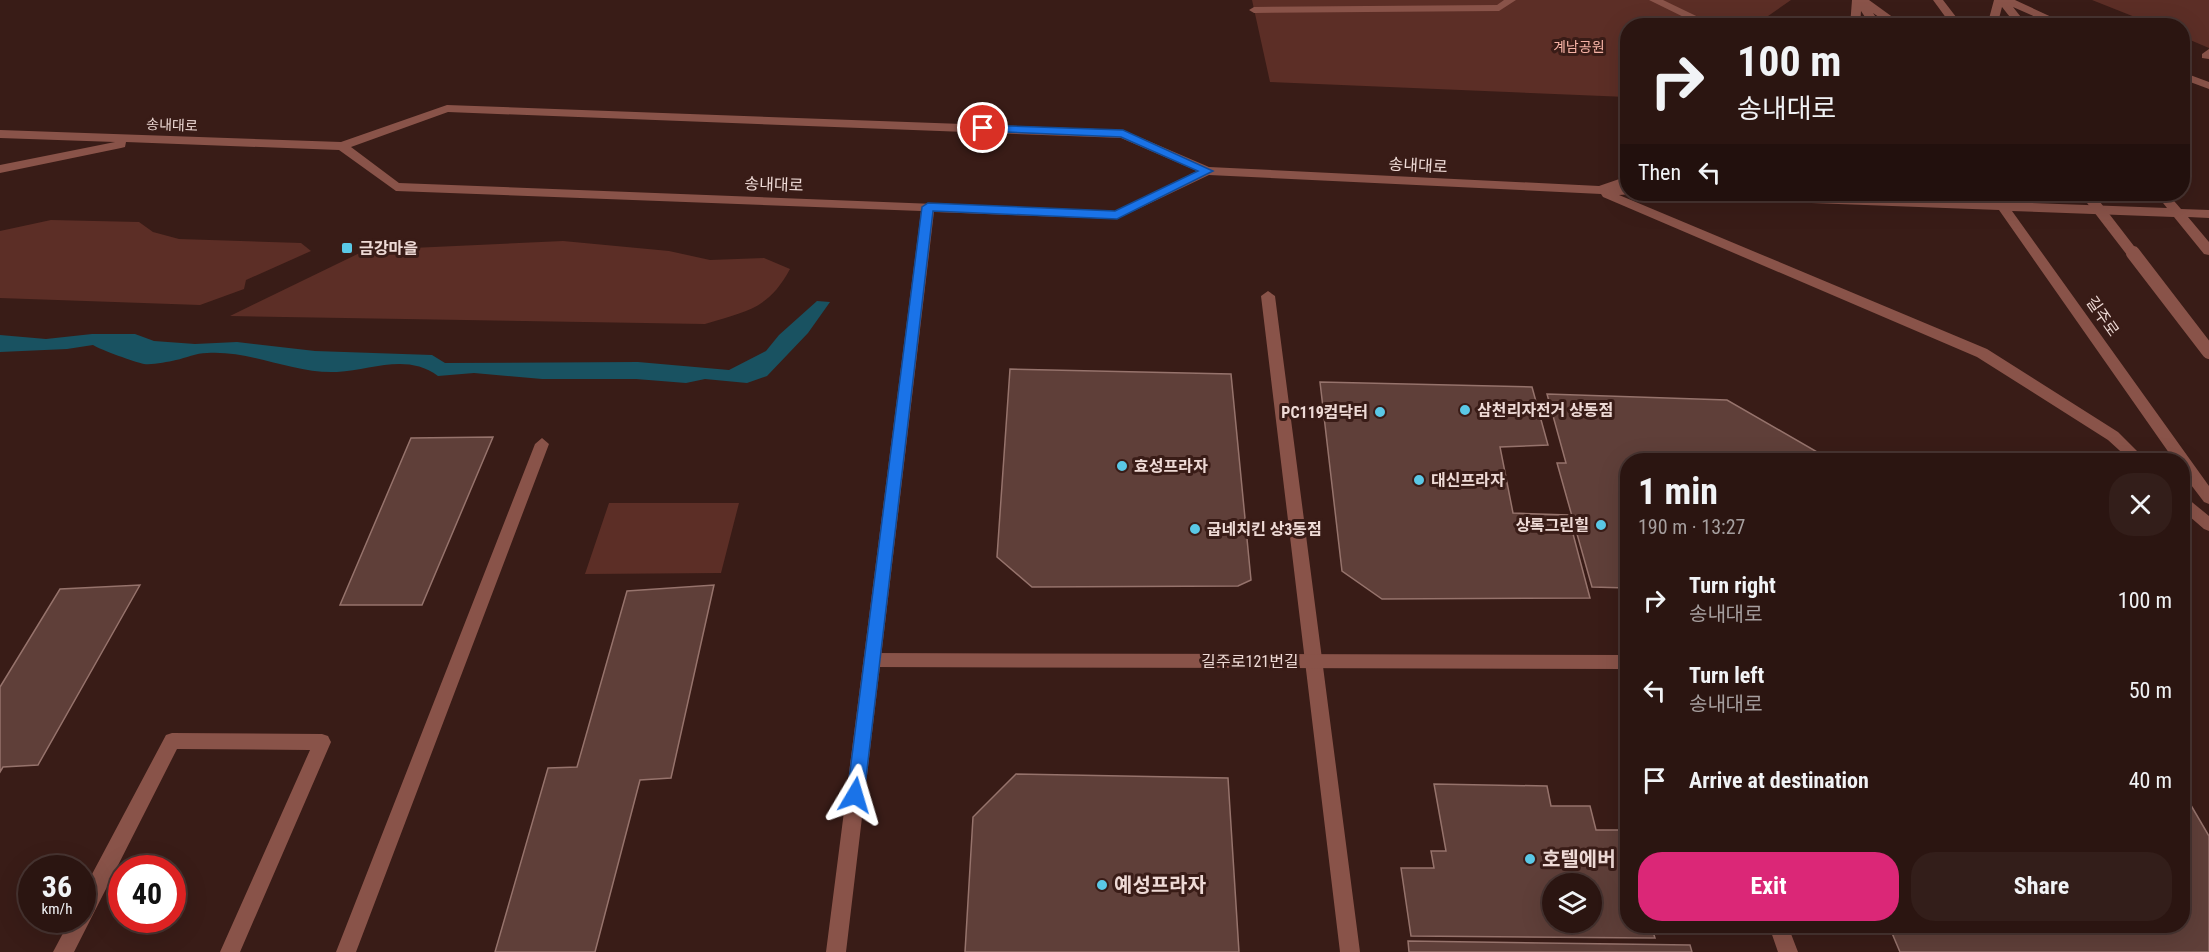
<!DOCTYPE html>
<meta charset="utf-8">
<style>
body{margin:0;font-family:"Roboto Condensed","Noto Sans KR",sans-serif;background:#331e1a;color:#f1f3f6;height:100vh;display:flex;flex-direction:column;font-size:22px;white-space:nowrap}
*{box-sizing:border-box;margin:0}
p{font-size:20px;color:#a69f9f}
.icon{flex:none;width:33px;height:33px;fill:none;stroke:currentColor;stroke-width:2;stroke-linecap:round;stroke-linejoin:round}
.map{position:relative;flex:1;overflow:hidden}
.side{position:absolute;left:1620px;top:453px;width:570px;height:480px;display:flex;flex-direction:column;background:#2b1511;border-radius:24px;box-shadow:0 6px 24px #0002,0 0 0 2px #473431}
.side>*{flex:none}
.guide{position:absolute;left:1620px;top:18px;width:570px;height:183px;border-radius:24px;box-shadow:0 6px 24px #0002,0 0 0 2px #473431;background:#2b1511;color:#f1f3f6;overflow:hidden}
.buttons{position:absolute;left:1542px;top:873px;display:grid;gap:12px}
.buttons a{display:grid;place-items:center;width:60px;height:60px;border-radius:50%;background:#2b1511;box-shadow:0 6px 24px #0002,0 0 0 2px #473431;font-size:30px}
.speed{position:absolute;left:18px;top:855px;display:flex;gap:12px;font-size:30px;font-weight:700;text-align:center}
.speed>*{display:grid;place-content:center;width:78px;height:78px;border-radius:50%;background:#2b1511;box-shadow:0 6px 24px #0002,0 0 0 2px #473431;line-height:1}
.speed small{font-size:15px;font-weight:400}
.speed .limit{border:9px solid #d22;background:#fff;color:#111}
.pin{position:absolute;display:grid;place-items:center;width:51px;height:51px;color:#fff;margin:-26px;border:3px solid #fff;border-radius:50%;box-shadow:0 2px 6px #0007}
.me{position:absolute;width:66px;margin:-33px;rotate:7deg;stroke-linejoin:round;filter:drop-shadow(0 0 4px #0008)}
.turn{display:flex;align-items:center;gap:21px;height:126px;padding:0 18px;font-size:27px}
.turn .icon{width:78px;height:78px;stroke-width:2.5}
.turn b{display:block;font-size:42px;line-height:51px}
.then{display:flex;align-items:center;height:57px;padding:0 18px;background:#0003;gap:12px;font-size:22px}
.round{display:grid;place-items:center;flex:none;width:63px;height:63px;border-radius:24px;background:#331e1a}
.summary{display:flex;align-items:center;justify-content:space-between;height:102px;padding:0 18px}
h1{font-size:36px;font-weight:700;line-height:45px}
.button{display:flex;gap:12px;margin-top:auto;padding:12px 18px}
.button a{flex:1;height:69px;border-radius:24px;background:#db2777;color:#fff;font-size:24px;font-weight:700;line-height:69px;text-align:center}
.button a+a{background:#331e1a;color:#f1f3f6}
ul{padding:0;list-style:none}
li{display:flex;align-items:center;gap:18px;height:90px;padding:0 18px}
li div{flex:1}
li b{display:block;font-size:22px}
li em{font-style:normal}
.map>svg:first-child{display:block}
.green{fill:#5c2e26}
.water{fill:#195261}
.building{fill:#5f3f39;stroke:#96736c;stroke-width:1.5;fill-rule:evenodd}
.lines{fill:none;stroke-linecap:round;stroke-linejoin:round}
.pedestrian{fill:#895349;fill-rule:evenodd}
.minor{fill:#895349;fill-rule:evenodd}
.tertiary{fill:#895349;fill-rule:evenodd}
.tertiary-bridge-far1{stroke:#895349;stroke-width:11}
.tertiary-bridge{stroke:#895349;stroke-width:14}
.route{fill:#1a73e8;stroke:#114b97;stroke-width:1.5}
.poi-dot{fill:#5ac8e6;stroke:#391c17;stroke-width:2}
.labels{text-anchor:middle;stroke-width:6;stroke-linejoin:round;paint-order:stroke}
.far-park-label{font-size:14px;fill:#f6b3a6;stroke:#391c17}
.far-street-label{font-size:14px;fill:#eedad6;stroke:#391c17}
.street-label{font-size:16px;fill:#eedad6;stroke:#391c17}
.poi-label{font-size:16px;font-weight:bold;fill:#eedad6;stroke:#391c17;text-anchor:start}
.near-poi-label{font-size:20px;font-weight:bold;fill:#eedad6;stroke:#391c17;text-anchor:start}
</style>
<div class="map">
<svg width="2209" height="952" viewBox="0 0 2209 952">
<rect width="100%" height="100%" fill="#391c17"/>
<!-- green -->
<path class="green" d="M1252,0h539l-36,25 -127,1 -1,71 -357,-15z
M2092,0h117v48l-26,-11 -1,-11 -27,-1z
M51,220l88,2 14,10 26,7 122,4 10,8 -65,29 -2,9 -44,16 -200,-7v-67z
M563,241l106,10 41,9 54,-2 26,11c-22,41 -44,42 -85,55l-475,-8 142,-69 40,1z
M609,503h130l-18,70 -136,1z"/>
<!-- water -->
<path class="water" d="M817,301l13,1 -22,31 -41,43 -20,7 -42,-4 -19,4 -50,-4h-94l-68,-6 -36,3c-31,-23 -66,-6 -101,-4 -44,2 -86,-22 -130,-19 -11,0 -21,5 -31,7 -9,2 -23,5 -32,4 -9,-2 -43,-14 -51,-19l-26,4 -67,3v-17l46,4 46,-5h43l19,7 41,3 42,-2 78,9 117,4 13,8 193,-1 91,8 37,-19 13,-16z"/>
<!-- building -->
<path class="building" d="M1010,369l221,5 20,206 -13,6 -206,1 -35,-30z
M1320,382l212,5 16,58 -48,2 13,66 55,2 22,83 -208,1 -40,-28z
M1547,394l180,6 104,60h-203v128l-36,-1 -35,-124h9z
M493,437l-71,168h-82l71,-167z
M140,585l-102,180 -35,2 -3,5v-85l60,-98z
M714,585l-43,193 -31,2 -45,172h-100l53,-184 29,-1 50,-176z
M1016,774l212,4 11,174h-274l8,-135z
M1434,784l113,2 4,20h39l6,24h30l2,96h23l4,12 -244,-2 -10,-68h33l-3,-17h15zM1552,884h40v38h-40z
M2182,790l27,46v116h-309l-11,-26h293z
M1408,941l282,4 2,7h-283z"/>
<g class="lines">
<!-- pedestrian -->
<path class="pedestrian" d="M1504,0h12l-17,11 -245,2 -5,-3 5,-3 243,-2z
M1649,0h14l54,26h-15z
M2209,49v10l-7,-1v-4z
M1268,291l7,5 85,656h-20l-79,-656z"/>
<!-- minor -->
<path class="minor" d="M542,438l7,6 -193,508h-20l199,-508z
M872,653l756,2v14l-756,-2 -6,-2 -2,-5 2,-5z
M172,733l150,1 6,2 3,6 -91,210h-20l90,-202 -133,-1 -103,203h-21l17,-32h12v-27l84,-158z
M1769,926h19l10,26h-20z"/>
<!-- tertiary -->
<path class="tertiary" d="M1852,0h17l36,26h-13l-19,-13 9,13h-11l-10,-15 -1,15h-10z
M1933,0h10l20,26h-11z
M1994,0h21l56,26h-15l-43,-19 15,19h-11l-15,-19 -5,19h-10z
M2182,72l27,10v7l-27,-10z
M447,105l676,25 86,37 390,19 29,-10v8l-7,3h7v7h5l-14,1 368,154 131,83 28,28h-16l-22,-20 -131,-83 -374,-160 -2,-3 -392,-19 -92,44 -183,-7 -88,740h-20l95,-741 -525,-20 -57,-41 -213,-8 -1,5 -4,1 -121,25v-8l115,-23 -115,-4v-8l341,12zM448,112l673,26 76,33 -82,40 -716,-28 -48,-36z
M1671,194h99l223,8 -5,-8h12l6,8 161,6 -11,-14h12l13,15 28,1v8l-21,-1 21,25v13l-5,-1 -30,-37 -162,-6 197,275v18l-5,-2 -22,-29v-13h-8l-175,-250 -322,-12z
M2182,494l27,22v15l-5,-2 -22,-19z"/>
<!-- tertiary-bridge-far1 -->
<path class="tertiary-bridge-far1" d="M2087,194l47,61"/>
<!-- tertiary-bridge -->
<path class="tertiary-bridge" d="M2133,253l76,99"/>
</g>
<!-- route -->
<path class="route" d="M983,125l140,5 90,41 -96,48 -184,-8 -69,584 -3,6 -6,2 -5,-2 -3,-6 75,-588 6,-4 187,8 83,-40 -77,-34 -141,-6v-5z"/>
<!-- markers -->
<g class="poi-dot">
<rect x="341" y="242" width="12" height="12" rx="3"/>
<circle cx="1465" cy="410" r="6"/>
<circle cx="1380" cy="412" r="6"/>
<circle cx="1122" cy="466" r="6"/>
<circle cx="1419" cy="480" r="6"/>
<circle cx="1601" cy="525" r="6"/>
<circle cx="1195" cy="529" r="6"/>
<circle cx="1530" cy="859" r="6"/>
<circle cx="1102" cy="885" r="6"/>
</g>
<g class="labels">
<!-- far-park labels -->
<g class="far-park-label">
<text x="1579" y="52">계남공원</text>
</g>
<!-- far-street labels -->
<g class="far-street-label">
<text transform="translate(172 125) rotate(2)" y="5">송내대로</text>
</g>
<!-- street labels -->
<g class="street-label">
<text transform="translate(1418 165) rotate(3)" y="6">송내대로</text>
<text transform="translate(774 184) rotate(2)" y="6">송내대로</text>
<text transform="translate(2103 316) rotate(55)" y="6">길주로</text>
<text x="1250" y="667">길주로121번길</text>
</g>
<!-- poi labels -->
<g class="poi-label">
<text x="359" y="254">금강마을</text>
<text x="1477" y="416">삼천리자전거 상동점</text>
<text x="1368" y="418" text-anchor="end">PC119컴닥터</text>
<text x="1134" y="472">효성프라자</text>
<text x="1431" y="486">대신프라자</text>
<text x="1589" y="531" text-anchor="end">상록그린힐</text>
<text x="1207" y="535">굽네치킨 상3동점</text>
</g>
<!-- near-poi labels -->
<g class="near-poi-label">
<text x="1542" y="866">호텔에버</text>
<text x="1114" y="892">예성프라자</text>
</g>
</g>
</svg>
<div class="buttons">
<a><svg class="icon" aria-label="layers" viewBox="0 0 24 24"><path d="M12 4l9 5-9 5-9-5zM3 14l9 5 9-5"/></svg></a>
</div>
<div class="speed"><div>36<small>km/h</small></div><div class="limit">40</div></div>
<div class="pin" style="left:983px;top:128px;background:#d93025"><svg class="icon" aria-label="arrive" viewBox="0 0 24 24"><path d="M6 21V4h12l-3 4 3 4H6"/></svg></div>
<svg class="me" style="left:855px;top:795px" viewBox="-20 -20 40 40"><path d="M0-17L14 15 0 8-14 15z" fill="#1a73e8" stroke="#fff" stroke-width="4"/></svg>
<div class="guide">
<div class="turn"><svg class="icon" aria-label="right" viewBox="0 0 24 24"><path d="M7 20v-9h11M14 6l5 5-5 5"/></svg><div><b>100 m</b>송내대로</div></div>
<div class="then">Then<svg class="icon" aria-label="left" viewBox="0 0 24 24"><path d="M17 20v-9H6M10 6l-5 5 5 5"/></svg></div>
</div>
<section class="side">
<div class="summary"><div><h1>1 min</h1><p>190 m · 13:27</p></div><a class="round"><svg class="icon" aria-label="close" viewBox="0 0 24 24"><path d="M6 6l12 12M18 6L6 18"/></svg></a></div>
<ul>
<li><svg class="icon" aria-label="right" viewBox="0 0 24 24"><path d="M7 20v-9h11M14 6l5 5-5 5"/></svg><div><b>Turn right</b><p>송내대로</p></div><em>100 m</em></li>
<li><svg class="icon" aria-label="left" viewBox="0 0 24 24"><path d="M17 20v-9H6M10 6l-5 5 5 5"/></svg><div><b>Turn left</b><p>송내대로</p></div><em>50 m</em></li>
<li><svg class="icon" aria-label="arrive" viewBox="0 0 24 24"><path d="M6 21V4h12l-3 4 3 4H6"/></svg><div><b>Arrive at destination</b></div><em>40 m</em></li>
</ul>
<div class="button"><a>Exit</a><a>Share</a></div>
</section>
</div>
